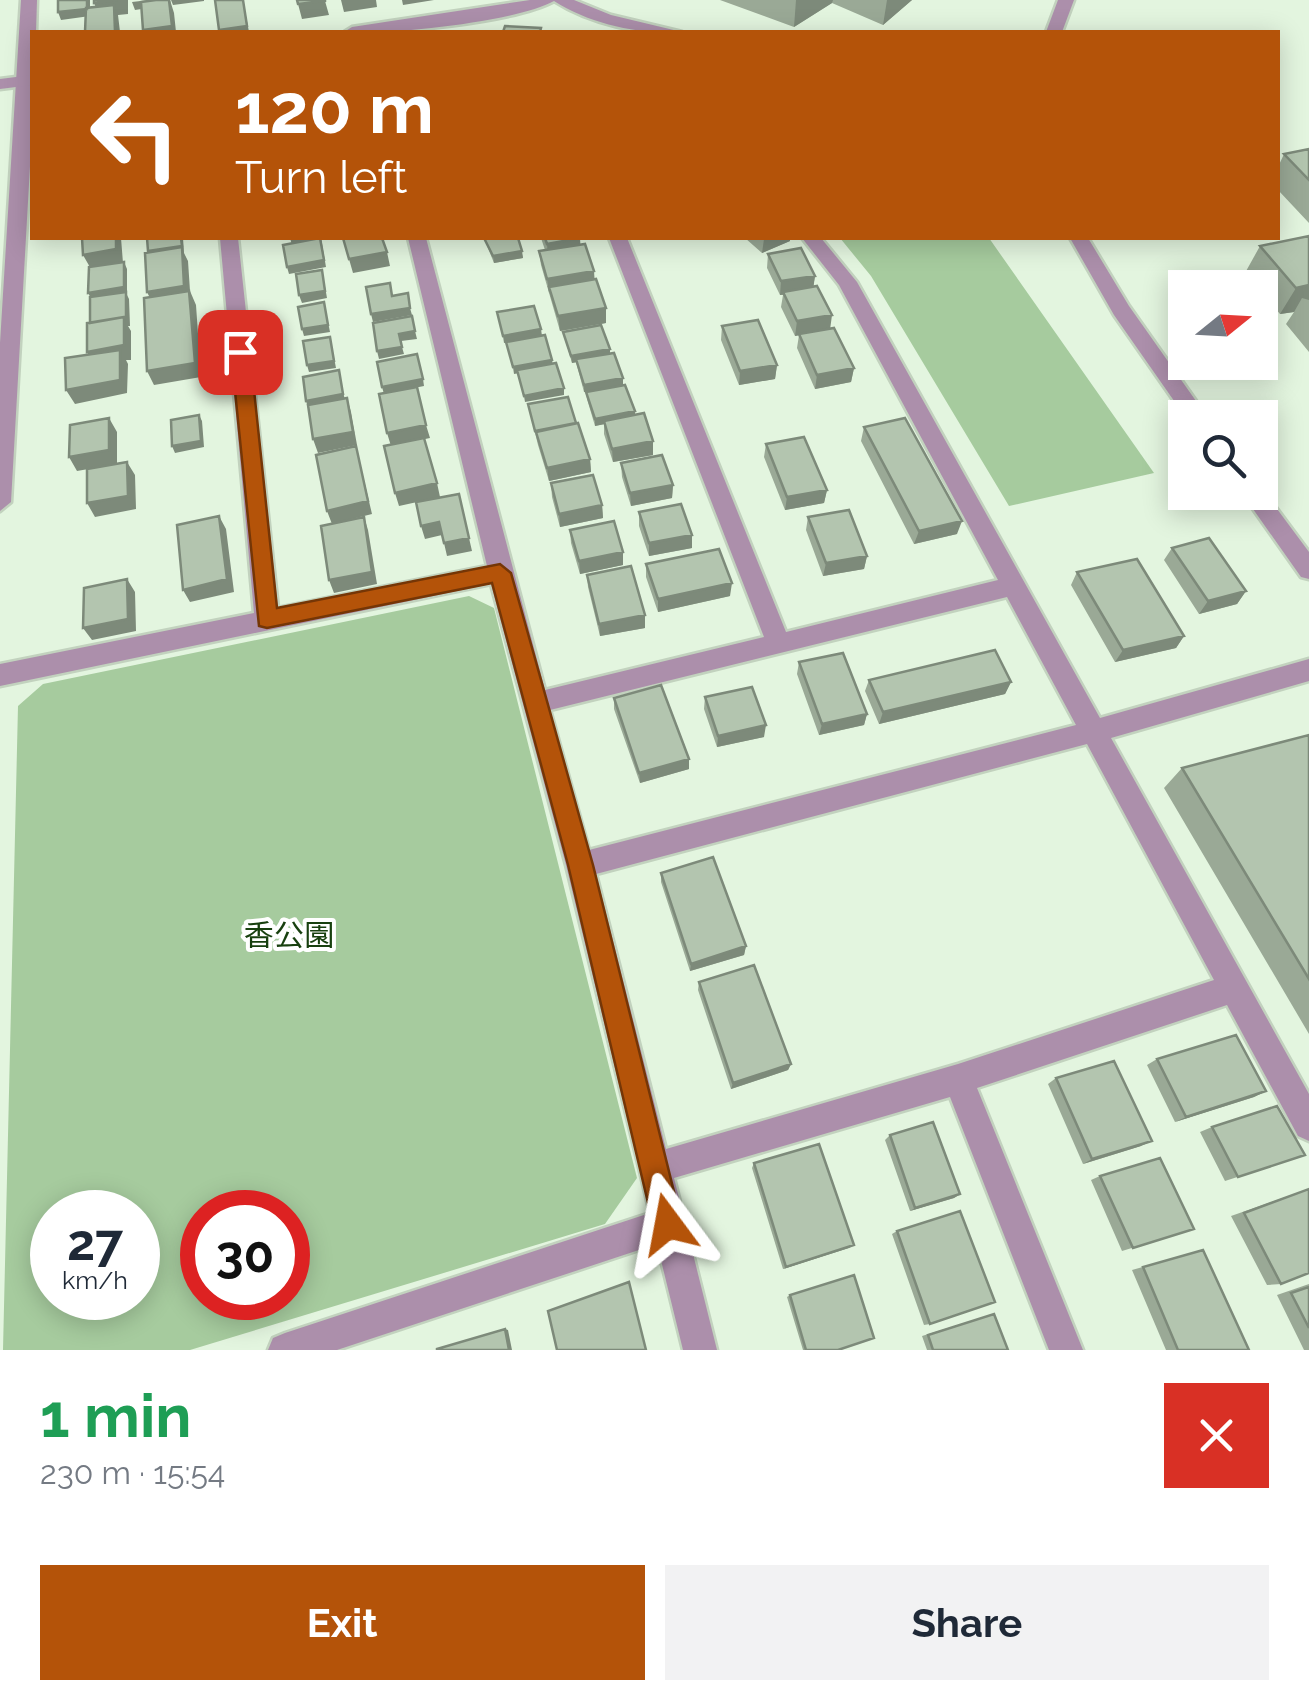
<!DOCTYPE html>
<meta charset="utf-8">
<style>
body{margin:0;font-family:Raleway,"Noto Sans JP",sans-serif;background:#f2f2f3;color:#1f2937;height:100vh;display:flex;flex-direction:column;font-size:38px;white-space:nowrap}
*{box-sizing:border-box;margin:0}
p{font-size:32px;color:#747a83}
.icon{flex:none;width:55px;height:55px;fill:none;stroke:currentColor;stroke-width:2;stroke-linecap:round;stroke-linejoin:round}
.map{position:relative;height:1350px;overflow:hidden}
.drawer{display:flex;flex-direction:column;background:#fff;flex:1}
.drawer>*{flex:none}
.guide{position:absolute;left:30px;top:30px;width:1250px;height:210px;border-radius:0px;box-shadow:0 5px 25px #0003;background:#b45309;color:#fff;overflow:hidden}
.needle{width:65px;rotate:72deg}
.controls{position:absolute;left:1168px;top:270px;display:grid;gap:20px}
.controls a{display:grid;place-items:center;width:110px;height:110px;border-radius:0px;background:#fff;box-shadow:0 5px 25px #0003;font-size:50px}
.speed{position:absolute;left:30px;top:1190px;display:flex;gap:20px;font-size:50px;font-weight:700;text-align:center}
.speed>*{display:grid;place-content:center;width:130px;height:130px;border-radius:50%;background:#fff;box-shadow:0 5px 25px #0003;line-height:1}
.speed small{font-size:25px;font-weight:400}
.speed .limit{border:15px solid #d22;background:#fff;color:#111}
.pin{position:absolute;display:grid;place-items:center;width:85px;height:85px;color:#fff;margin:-42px;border-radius:20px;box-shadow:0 5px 15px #0006}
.me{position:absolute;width:110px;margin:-55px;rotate:347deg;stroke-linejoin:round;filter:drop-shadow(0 0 8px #0008)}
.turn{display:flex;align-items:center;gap:35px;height:210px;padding:0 40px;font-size:45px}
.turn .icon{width:130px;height:130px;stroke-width:2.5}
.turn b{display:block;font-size:70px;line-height:85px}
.round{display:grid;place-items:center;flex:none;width:105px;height:105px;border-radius:0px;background:#f2f2f3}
.head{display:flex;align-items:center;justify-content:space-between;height:170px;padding:0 40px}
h1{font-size:60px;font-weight:700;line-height:75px;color:#1e9e55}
.cta{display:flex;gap:20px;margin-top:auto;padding:20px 40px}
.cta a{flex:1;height:115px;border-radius:0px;background:#b45309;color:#fff;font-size:40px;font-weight:700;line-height:115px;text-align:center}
.cta a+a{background:#f2f2f3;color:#1f2937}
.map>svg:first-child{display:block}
.green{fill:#a6cb9e;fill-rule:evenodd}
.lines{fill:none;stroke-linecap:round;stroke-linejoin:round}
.minor-casing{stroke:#c2d2be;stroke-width:5}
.tertiary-casing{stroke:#c2d2be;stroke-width:5}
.minor{fill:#ac8fab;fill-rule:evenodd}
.tertiary{fill:#ac8fab;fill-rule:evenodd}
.wall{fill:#9aa996}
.shaded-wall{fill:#7d8a7a}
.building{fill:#b3c5af;stroke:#7d8a7a;stroke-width:2.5}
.route{fill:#b45309;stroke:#753606;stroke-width:2.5}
.labels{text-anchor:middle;stroke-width:8;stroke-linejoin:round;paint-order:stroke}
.park-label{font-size:30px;fill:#18400f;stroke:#fff}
</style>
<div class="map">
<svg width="1309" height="1350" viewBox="0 0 1309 1350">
<rect width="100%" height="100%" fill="#e3f5df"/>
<!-- green -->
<path class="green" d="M840,238h149l165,235 -145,33 -138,-230z
M469,596l25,12 143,570 -32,46 -415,126h-187l15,-644 25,-22zM52,1212h86v86h-86zM202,1212h86v86h-86z"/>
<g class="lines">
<!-- minor casing -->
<g class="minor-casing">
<path id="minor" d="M21,0h16l-1,32h-4v99l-21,371 -11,9v-168z
M220,238h18l40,370 209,-42 -79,-328h18l119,452 219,-53 -155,-399h18l159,394 212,-52 -159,-295 -37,-47h19l36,44 243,436 209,-59v22l-198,57 198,356v47l-11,-5 -71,-131 -250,83 106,262h-34l-99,-253 -276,81 43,172h-34l-26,-106 -320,106h-69l5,-12 12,-5 365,-120 -84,-348 -75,-281 -491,102v-22l254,-51zM1007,597l69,128 -487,125 -39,-140zM1087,744l127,236 -256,84 -292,85 -70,-275z"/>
</g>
<!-- tertiary casing -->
<g class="tertiary-casing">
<path id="tertiary" d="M530,0h44l37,15 71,17c-42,3 -92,-8 -128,-31 -38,21 -165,34 -210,31l8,-5z
M1058,0h16l-12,32h-16z
M32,75v10l-32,4v-10z
M1070,238h18l41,68 79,112h-22l-72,-103z
M1260,486l49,66v27l-8,-2 -60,-85h19z"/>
</g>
<!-- minor -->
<use href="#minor" class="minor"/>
<!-- tertiary -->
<use href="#tertiary" class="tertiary"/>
</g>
<!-- wall -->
<path class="wall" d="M720,0h192l-29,25 -51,-22 -38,24z
M1309,149v74l-31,-33v-23l6,-13z
M1309,236v116l-23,-28 8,-12 -14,2 -20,-23v-3h-3l-12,-15 15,-27z
M484,238h34l5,20 -29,5z
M541,238h39v6l14,27v9l12,43 -46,8 -19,-66 -2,-14 6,-1z
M745,238h45v3l-28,12z
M768,254l47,22 -2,11 17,42 24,39 -3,14 -36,7 -18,-41 2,-13 -4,1 -14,-29 2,-12h-3l-13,-27z
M722,326l55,39 -2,14 -36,6 -18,-45z
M563,332l47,21 13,25v7l-39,7 -8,-30 -4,1z
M586,392l49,23 18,40 -40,7 -9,-28v-10l-9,2 -8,-27z
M528,404l48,19 14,36 1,13 -42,9 -11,-36z
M864,427l93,107 -43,10 -53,-103z
M766,444l61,46 -3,13 -39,7 -21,-53z
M621,463l52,22 -1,13 -41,8 -9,-29z
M551,483l51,22 1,13 -43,9 -8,-30z
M639,512l53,23v13l-43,8 -10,-30z
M808,517l59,39 -3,13 -41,7 -17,-46z
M570,530l53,22v13l-43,9 -9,-31z
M1172,548l74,43 -9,13 -38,10 -35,-54z
M646,564l84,32 -72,16 -12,-35z
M1077,572l107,64 -8,12 -61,14 -44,-77z
M587,575l58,40v13l-45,8 -12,-49z
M799,662l68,52 -3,11 -45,10 -22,-61z
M869,680l142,2 -6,12 -126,30 -14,-33z
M705,697l59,40 -47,10 -13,-38z
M614,698l75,71 -49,14 -26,-74z
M1309,735v299l-145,-246 18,-20z
M661,873l85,73 -2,9 -54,16 -29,-89z
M699,982l92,82 -3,6 -57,19 -33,-99z
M1157,1059l109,32 -12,6 -79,25 -28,-57z
M1056,1078l85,68 -58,18 -35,-80z
M1212,1127l93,28 -80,26 -25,-49z
M890,1135l70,59 -6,4 -44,13 -25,-71z
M754,1163l100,82 -71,24 -31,-101z
M1100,1176l94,53 -72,22 -31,-71z
M1309,1189l-28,95 -14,1 -36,-69z
M897,1231l33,93 -6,1 -32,-91z
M1203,1250l46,100h-83l-34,-80z
M1309,1284v66h-5l-27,-55z
M790,1295l48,55h-35l-16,-53z
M994,1314l14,36h-81l-5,-14z"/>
<!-- shaded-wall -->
<path class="shaded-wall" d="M87,0h3v16l-29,4 -3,-8z
M117,0h11v14l-10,1 2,17h-5l-15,-15 -6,-14z
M149,0l12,6 -26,4 -3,-8z
M170,0l4,13 2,19h-32l-1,-2z
M171,0h33v1l-31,4z
M243,0l6,32h-29l-1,-2z
M341,0h35l1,7 -33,5z
M402,0h32l-31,5z
M796,0h37l-1,3 -38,24z
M887,0h25l-29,25z
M325,1l4,14 -27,4 -4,-15z
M116,238h5l2,25 -32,6 -8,-14z
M181,238h2l1,15 4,8 2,30 6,14 5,72 -47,8 -7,-14 7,-65 -7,-14z
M290,238h31l5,29 -37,7 -2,-7 5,-22z
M580,238l1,15 -33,5 -1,-14z
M766,238h24v3l-28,12 2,-14z
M522,251l1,7 -29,5 -1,-7z
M387,252l3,14 -37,7 -4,-14z
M124,262l3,7v26l2,4 1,27h-2l3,5v29h-5l2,4 -1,29 -52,11 -9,-14 28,-24 -7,-14 5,-52 -4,-7z
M322,270l5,28 -25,5 -3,-8z
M594,271l1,15 -46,1v6l-2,-14z
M815,276l-2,14 -33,5 1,-14z
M1309,285v15l-7,-2 -8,14 -14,2 16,-26z
M324,302l6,30 -26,4 -2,-7z
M410,308l2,7 -39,7 -2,-8z
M606,308v15l-46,8 -2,-15z
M832,315l-2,15 -35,6 2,-15z
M541,329l1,7 -38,7 -1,-7z
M415,331l2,8 -16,2 -2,-7z
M330,337l6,31 -27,4 -2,-7z
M402,347l2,7 -25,5 -2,-8z
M610,349v7l-38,7 -1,-7z
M552,360l1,7 -39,7 -1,-7z
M777,365l-2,14 -36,6 1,-14z
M854,368l-3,14 -36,7 2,-14z
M339,370l6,31 -37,7 -2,-7z
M623,378v7l-39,7v-7z
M423,379l1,7 -40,8 -2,-7z
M564,388v7l-39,7 -1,-6z
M347,398l4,14 6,33 -39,8 -5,-14z
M635,411v7l-40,8v-7z
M199,415l3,6 2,26 -29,6 -3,-7z
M109,418l8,14v32l-40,7 -8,-14z
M426,425l4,13 -39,8 -4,-13z
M653,441v14l-40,7 -1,-13z
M356,446l16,68 -40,10 -5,-13z
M590,459l1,13 -42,9 -2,-13z
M127,462l8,13 1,34 -41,8 -8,-14z
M437,483l3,14 -41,9 -4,-13z
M673,485l-1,13 -41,8 -1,-13z
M827,490l-3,13 -39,7 2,-13z
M602,505l1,13 -43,9 -1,-13z
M219,516l7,13 8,63 -44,10 -7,-12z
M364,517l4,13 9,54 -43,9 -5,-13z
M962,521l-5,13 -43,10 5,-13z
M439,522l3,13 -17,4 -4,-13z
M692,535v13l-43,8v-13z
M469,538l3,13 -25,5 -3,-13z
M623,552v13l-43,9 -1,-13z
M867,556l-3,13 -41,7 3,-13z
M127,579l8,13 1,39 -44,9 -9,-12z
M732,583l-2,13 -72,16v-13z
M1246,591l-9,13 -38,10 9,-13z
M645,615v13l-45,8 -1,-12z
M1184,636l-8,12 -61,14 8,-12z
M1011,682l-6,12 -126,30 4,-12z
M867,714l-3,11 -45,10 3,-11z
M766,725l-2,12 -47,10 1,-11z
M689,759v10l-49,14 -1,-10z
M746,946l-2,9 -54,16 1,-7z
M791,1064l-3,6 -57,19 2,-6z
M1266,1091l-12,6 -79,25 11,-5z
M1152,1141l-11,5 -58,18 9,-5z
M960,1194l-6,4 -44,13 5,-3z
M854,1245l-5,3 -66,21 3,-2z
M505,1329l3,1 4,20h-3z"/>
<!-- building -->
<path class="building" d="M58,0h29v9l-29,3z
M94,0h23l-23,3z
M156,0h13l3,26 -29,4 -2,-28z
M215,0h28l4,26 -28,4z
M297,0h28v1l-27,3z
M114,5l1,27h-30l1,-24z
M505,26l36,2 -1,4h-37z
M1309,149v31l-25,-26z
M1309,236v49l-13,3 -36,-42z
M82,238h34v11l-33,6z
M147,238h34l1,8 -34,5z
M320,238l4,22 -37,7 -4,-22z
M343,238h39l5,14 -38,7z
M484,238h34l4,13 -29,5z
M545,238h35l-33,6z
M585,244l9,27 -47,8 -8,-28z
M182,247l2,39 -37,6 -2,-39z
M801,248l14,28 -34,5 -13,-27z
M124,262v25l-36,6 1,-26z
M322,270l3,21 -26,4 -3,-21z
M596,279l10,29 -48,8 -9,-29z
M390,283l2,13 16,-3 2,15 -39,6 -5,-27z
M817,286l15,29 -35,6 -14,-29z
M189,291l6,72 -48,8 -3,-73z
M126,292v26l-2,1v-2l-34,6v-26z
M324,302l4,23 -26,4 -4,-22z
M534,306l7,23 -38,7 -6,-24z
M412,316l3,15 -16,3 3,13 -25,4 -4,-28z
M124,317v28l-37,7v-29z
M758,320l19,45 -37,6 -18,-45z
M601,325l9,24 -39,7 -8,-24z
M834,328l20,40 -37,7 -18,-41z
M545,335l7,25 -39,7 -7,-25z
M330,337l4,24 -27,4 -4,-24z
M120,350v30l-54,10 -1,-32z
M614,353l9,25 -39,7 -8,-26z
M417,354l6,25 -41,8 -5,-25z
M556,363l8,25 -40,8 -7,-26z
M339,370l4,24 -37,7 -3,-24z
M625,385l10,26 -40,8 -9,-27z
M417,387l9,38 -39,8 -8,-39z
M568,397l8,26 -41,8 -7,-27z
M347,398l6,34 -40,7 -5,-34z
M644,413l9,28 -41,8 -8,-28z
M199,415l2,26 -29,5 -1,-26z
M109,418v32l-40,7 1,-32z
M905,418l57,103 -43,10 -55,-104z
M578,423l12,36 -43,9 -11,-36z
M804,437l23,53 -40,7 -21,-53z
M424,438l13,45 -42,10 -11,-47z
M356,446l12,55 -41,10 -11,-56z
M662,455l11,30 -43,8 -9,-30z
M127,462l1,34 -41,7v-34z
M593,475l9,30 -43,9 -8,-31z
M459,494l10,44 -25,5 -5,-21 -18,4 -5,-24z
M681,504l11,31 -43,8 -10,-31z
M849,510l18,46 -41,7 -18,-46z
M219,516l8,63 -44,11 -6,-65z
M364,517l8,55 -43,8 -8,-54z
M614,521l9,31 -44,9 -9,-31z
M1209,538l37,53 -38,10 -36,-53z
M719,549l13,34 -74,16 -12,-35z
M1137,559l47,77 -61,14 -46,-78z
M631,566l14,49 -46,9 -12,-49z
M127,579l1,40 -45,9 1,-40z
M995,650l16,32 -128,30 -14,-32z
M843,653l24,61 -45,10 -23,-62z
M661,685l28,74 -50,14 -25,-75z
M752,687l14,38 -48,11 -13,-39z
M1309,735v244l-127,-211z
M713,857l33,89 -55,18 -30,-91z
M754,965l37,99 -58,19 -34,-101z
M1236,1035l30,56 -80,26 -29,-58z
M1114,1061l38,80 -60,18 -36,-81z
M1277,1106l28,49 -67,22 -26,-50z
M933,1122l27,72 -45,14 -25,-73z
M819,1144l35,101 -68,22 -32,-104z
M1160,1158l34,71 -61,19 -33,-72z
M1309,1189v84l-28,11 -37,-71z
M960,1211l35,91 -65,22 -33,-93z
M1203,1250l46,100h-71l-35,-83z
M854,1275l20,63 -36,12h-32l-16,-55z
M629,1282l17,68h-89l-9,-39z
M1309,1287v41l-18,-35z
M994,1314l14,36h-75l-5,-15z
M505,1329l4,21h-72v-1z"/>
<!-- route -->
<path class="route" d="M240,346l10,6 27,256 223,-44 11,9 82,292 89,359 -4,11 -10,4 -11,-4 -4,-11 -85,-359 -76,-282 -225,45 -8,-2 -28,-274z"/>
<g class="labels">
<!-- park labels -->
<g class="park-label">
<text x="289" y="946">香公園</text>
</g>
</g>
</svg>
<div class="controls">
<a><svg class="needle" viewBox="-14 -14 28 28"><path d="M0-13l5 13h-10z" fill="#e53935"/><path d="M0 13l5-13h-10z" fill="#747a83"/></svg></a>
<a><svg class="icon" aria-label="search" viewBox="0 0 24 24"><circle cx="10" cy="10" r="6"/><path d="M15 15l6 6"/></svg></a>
</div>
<div class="speed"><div>27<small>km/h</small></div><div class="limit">30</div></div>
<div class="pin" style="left:240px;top:352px;background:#d93025"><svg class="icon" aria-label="arrive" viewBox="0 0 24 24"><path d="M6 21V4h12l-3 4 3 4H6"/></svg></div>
<svg class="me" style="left:668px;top:1224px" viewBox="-20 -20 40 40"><path d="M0-17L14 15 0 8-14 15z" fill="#b45309" stroke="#fff" stroke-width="4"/></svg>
<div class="guide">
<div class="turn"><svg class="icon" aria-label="left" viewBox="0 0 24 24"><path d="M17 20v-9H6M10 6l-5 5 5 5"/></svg><div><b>120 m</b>Turn left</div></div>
</div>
</div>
<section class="drawer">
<div class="head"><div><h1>1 min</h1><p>230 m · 15:54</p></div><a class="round" style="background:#d93025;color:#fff"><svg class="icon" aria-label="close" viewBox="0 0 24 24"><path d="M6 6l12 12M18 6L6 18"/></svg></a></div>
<div class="cta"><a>Exit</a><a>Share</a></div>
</section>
